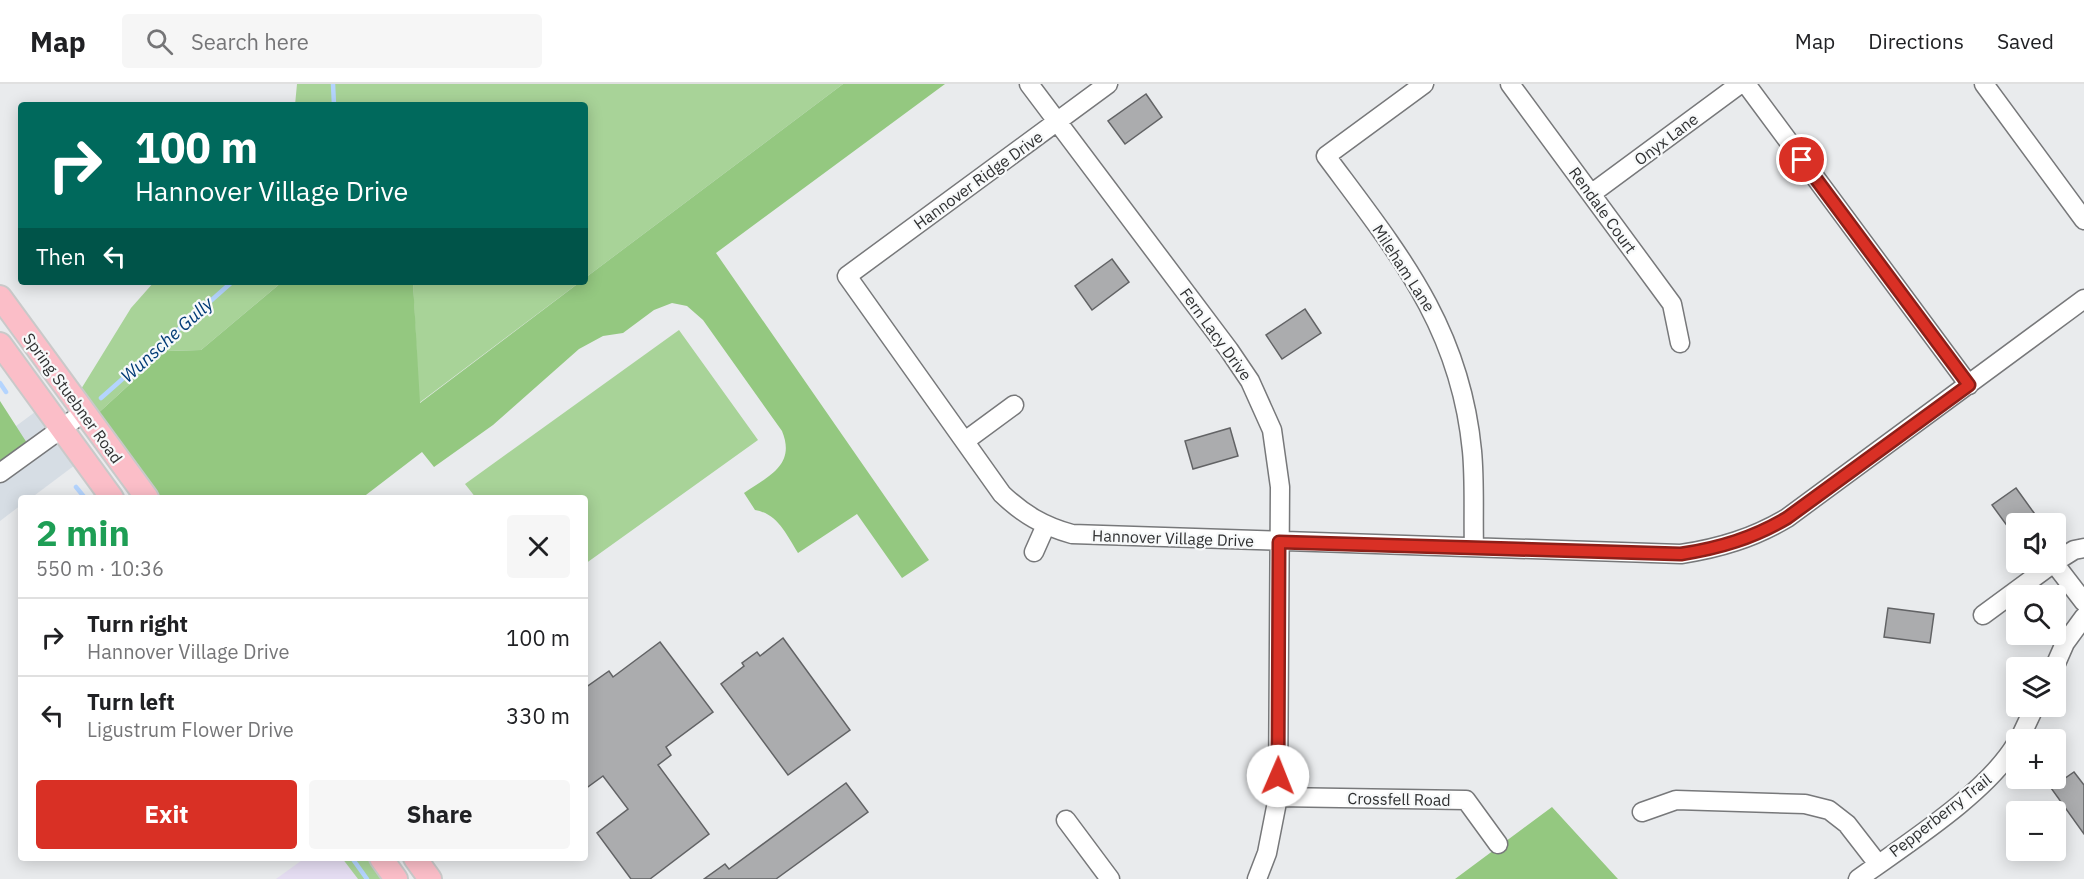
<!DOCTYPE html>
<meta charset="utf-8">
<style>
body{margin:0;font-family:"IBM Plex Sans",sans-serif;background:#f6f6f6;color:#202124;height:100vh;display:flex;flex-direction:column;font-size:22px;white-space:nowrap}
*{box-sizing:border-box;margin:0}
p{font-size:20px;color:#757577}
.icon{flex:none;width:33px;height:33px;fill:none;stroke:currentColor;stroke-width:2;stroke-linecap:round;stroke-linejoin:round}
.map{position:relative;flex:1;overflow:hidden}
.side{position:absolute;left:18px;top:411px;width:570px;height:366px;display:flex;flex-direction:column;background:#fff;border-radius:6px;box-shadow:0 3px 15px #0003}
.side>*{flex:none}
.hud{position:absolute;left:18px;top:18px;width:570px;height:183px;border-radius:6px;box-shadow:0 3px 15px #0003;background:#00695c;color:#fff;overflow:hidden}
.buttons{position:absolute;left:2006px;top:429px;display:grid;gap:12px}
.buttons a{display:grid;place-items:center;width:60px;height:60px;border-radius:6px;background:#fff;box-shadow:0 3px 15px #0003;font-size:30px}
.pin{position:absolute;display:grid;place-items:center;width:51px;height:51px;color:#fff;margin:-26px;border:3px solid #fff;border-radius:50%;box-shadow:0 2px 6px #0007}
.me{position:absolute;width:66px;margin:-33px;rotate:1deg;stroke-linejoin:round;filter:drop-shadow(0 0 4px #0008)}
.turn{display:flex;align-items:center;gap:21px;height:126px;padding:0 18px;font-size:27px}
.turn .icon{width:78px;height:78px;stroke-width:2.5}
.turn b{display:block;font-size:42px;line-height:51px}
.then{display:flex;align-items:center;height:57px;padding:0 18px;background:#0003;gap:12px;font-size:22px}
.round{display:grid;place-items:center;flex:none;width:63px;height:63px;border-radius:6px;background:#f6f6f6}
.head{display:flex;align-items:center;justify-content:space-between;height:102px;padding:0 18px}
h1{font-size:36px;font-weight:700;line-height:45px;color:#1e9e55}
.primary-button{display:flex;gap:12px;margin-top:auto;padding:12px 18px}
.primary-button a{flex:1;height:69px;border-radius:6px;background:#d93025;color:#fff;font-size:24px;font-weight:700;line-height:69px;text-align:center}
.primary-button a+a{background:#f6f6f6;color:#202124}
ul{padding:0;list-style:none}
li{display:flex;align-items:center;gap:18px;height:78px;padding:0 18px;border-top:2px solid #e0e0e0}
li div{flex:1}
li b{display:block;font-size:22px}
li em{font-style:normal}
header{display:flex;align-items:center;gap:36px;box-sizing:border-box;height:84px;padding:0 30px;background:#fff;border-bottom:2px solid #e0e0e0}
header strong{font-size:28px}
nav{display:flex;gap:33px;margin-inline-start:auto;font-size:21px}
.search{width:420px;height:54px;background:#f6f6f6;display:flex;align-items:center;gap:15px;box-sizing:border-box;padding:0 21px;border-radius:6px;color:#757577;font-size:22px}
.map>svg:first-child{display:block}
.built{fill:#d6dde4}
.education{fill:#e5ddf2}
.green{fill:#a8d398}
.forest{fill:#94c880}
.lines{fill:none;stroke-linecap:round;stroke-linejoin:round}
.stream{stroke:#b4d4fe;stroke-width:4.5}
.building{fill:#abacae;stroke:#626365;stroke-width:1.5}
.minor-casing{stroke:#77787a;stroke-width:21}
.major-casing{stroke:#c9c9c9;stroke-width:26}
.minor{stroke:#fff;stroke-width:18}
.major{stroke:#fbbec8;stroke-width:22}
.route-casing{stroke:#8d1f18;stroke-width:15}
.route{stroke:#d93025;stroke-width:10}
.labels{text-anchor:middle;stroke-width:4.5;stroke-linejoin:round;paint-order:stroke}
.street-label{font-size:16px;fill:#2f3031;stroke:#f7f9fa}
.water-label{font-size:18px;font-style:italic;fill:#023b76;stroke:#f7f9fa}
</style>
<header>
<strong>Map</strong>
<div class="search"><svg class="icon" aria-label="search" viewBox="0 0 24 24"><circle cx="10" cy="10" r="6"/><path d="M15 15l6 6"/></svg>Search here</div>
<nav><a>Map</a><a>Directions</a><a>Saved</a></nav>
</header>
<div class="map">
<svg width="2084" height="795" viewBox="0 0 2084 795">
<rect width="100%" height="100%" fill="#e9ebed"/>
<!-- built -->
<path class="built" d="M35,328l40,53 -44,33h-10v7l-21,16v-83z"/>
<!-- education -->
<path class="education" d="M305,774h37l16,21h-82z"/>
<!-- green -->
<path class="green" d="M297,0h546l-258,194v-173h-290z
M154,198h128l-81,68 -35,1 -72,66 -16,-23 53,-86z
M413,198h167l-161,121z
M679,246l79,110 -173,124v-66h-109l-11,-14z
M342,774h25l16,21h-25z"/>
<!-- forest -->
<path class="forest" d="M843,0h102l-229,169 213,307 -27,18 -45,-64 -59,39c-12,-19 -20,-39 -43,-43l-11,-17c25,-17 52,-28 38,-62l-79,-111 -16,-14 -15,-3 -18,7 -31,23 -20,3 -24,13 -86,76 -59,42 -12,-15 -60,46h-207l-61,-81 72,-66 35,-1 81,-68h131l7,121 160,-121h5v-4z
M0,317l27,42 -27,21z
M1552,723l66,72h-163z"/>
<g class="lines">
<!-- stream -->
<path class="stream" d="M333,0l1,21
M0,299l6,9
M101,314l131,-116
M76,403l9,11
M352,774l15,21"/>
</g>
<!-- building -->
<path class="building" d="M1146,10l16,23 -37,27 -17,-23z
M1112,175l17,23 -37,28 -17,-24z
M1305,225l16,24 -39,26 -16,-24z
M1230,344l8,28 -45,13 -8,-28z
M2016,404l26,36h-26v14l-24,-33z
M1888,524l46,6 -4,29 -46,-6z
M783,554l67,92 -62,45 -67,-91 23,-18 -2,-3 15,-11 3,4z
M660,558l53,70 -47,35 5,8 -13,10 51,69 -59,45h-19l-34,-46 31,-24 -25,-33 -18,13v-101l24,-17 4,6z
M2074,688l10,13v49l-33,-46z
M846,699l22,29 -92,67h-72l21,-15 4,5z"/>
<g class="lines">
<!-- minor casing -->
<g class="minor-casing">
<path id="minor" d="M1029,0l200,266 21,31 22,49 8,57 -2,310 -11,56 -10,26
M1108,0l-261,192 155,218c21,20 41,32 70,40l609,20c39,-6 72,-16 106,-36l297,-219
M1424,0l-98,72c72,97 134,170 146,295 3,32 1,65 2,96
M1510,0l162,220 8,39
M1746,0l223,301
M1984,0l100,136
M1591,110l149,-110
M965,357l49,-36
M0,389l83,-60
M1034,468l12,-27
M2055,478l19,-12 10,-2
M2054,479l30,39
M1983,531l72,-53
M2054,584l11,-25 19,-26
M2019,656l16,-34
M1278,713l188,3 32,44
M1642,728l34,-12 129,4 24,6 18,14 31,40
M1066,736l44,59
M1858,795c48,-35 128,-85 158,-135"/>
</g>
<!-- major casing -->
<g class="major-casing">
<path id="major" d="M0,213l147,201
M0,260l112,154
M381,774l15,21
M415,774l15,21"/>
</g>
<!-- minor -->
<use href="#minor" class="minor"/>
<!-- major -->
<use href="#major" class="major"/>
</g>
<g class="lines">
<!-- route casing -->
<g class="route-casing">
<path id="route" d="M1278,692l1,-234 402,12c39,-6 72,-16 106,-36l182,-133 -167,-225"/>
</g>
<!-- route -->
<use href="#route" class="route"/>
</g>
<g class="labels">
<!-- street labels -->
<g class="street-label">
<text transform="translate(1666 55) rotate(-37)" y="6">Onyx Lane</text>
<text transform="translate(978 96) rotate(-36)" y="6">Hannover Ridge Drive</text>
<text transform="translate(1603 126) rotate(54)" y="6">Rendale Court</text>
<text transform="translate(1404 184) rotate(57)" y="6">Mileham Lane</text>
<text transform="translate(1216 250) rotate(54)" y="6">Fern Lacy Drive</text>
<text transform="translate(73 314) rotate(54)" y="6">Spring Stuebner Road</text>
<text transform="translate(1173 454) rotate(2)" y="6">Hannover Village Drive</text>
<text transform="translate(1399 715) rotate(1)" y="6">Crossfell Road</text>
<text transform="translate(1940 731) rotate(-38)" y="6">Pepperberry Trail</text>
</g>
<!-- water labels -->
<g class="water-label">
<text transform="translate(167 256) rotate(-42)" y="6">Wunsche Gully</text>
</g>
</g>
</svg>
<div class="buttons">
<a><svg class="icon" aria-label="sound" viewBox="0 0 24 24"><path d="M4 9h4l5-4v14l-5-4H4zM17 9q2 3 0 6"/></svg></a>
<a><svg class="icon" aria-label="search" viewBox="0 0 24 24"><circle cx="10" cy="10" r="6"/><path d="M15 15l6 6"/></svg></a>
<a><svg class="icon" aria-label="layers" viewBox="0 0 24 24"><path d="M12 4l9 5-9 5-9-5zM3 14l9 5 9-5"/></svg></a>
<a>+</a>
<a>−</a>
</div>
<div class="pin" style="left:1802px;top:76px;background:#d93025"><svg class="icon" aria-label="arrive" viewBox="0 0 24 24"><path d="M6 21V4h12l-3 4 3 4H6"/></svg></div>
<svg class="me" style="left:1278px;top:692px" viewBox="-20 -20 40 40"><circle r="19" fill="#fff"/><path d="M0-13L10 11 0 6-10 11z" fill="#d93025"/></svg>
<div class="hud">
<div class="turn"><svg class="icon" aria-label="right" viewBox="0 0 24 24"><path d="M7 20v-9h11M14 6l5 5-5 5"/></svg><div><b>100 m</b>Hannover Village Drive</div></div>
<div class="then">Then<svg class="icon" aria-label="left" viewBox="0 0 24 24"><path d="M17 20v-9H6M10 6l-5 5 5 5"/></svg></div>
</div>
<section class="side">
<div class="head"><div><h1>2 min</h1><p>550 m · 10:36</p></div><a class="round"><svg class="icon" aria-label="close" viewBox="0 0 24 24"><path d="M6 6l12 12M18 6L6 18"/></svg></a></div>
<ul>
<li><svg class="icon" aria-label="right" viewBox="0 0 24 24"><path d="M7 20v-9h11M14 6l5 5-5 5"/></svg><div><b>Turn right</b><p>Hannover Village Drive</p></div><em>100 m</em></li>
<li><svg class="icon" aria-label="left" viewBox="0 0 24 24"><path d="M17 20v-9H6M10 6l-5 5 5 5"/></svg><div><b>Turn left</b><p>Ligustrum Flower Drive</p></div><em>330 m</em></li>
</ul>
<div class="primary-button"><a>Exit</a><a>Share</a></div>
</section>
</div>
